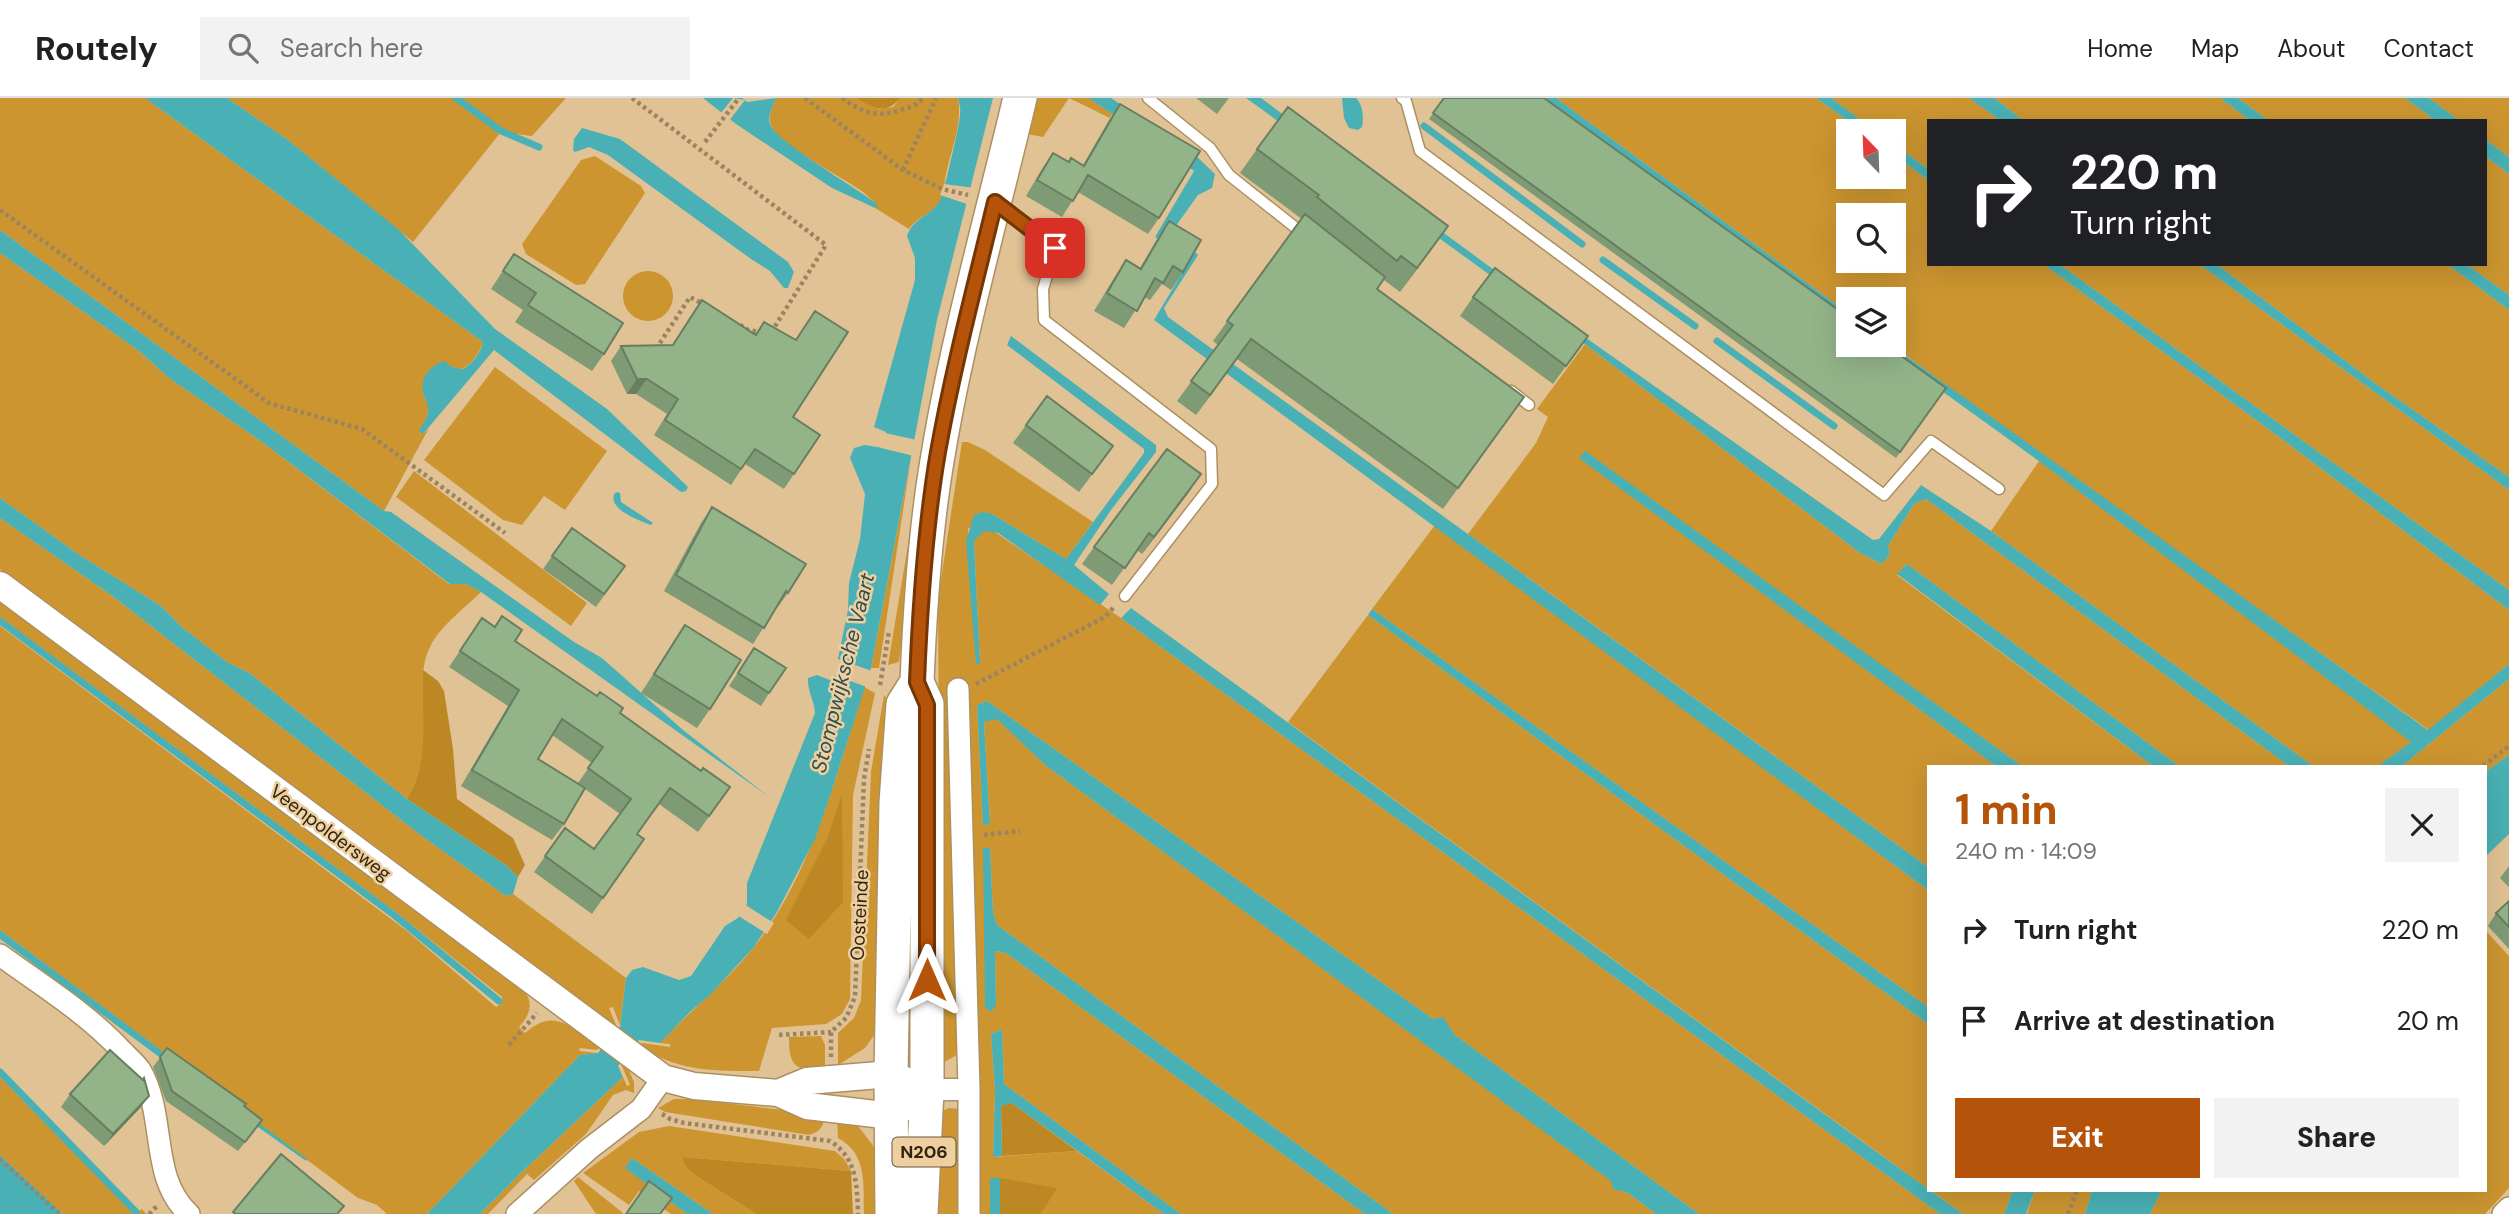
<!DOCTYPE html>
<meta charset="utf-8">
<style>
body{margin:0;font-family:"DM Sans",sans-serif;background:#f2f2f2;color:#202124;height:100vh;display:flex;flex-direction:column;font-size:26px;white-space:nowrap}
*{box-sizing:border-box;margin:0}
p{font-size:23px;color:#757577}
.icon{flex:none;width:38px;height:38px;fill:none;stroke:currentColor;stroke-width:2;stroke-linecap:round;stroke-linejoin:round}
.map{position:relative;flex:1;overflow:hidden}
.panel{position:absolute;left:1927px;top:667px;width:560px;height:427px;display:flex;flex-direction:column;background:#fff;border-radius:0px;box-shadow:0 7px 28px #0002}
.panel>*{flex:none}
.hud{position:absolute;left:1927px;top:21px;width:560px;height:147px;border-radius:0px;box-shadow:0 7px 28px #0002;background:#202124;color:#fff;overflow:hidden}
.needle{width:46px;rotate:337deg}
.controls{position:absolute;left:1836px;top:21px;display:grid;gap:14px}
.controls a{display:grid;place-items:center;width:70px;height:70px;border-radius:0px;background:#fff;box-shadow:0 7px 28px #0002;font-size:35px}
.pin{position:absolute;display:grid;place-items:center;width:60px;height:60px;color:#fff;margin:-30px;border-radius:14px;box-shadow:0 4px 10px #0006}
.me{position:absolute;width:77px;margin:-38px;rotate:0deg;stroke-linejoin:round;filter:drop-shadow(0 0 5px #0008)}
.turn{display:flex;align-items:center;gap:24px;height:147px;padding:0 28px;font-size:32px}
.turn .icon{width:91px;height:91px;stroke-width:2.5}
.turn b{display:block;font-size:49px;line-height:60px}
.round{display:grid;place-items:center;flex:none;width:74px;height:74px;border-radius:0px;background:#f2f2f2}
.overview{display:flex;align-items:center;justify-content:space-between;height:119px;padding:0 28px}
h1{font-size:42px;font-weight:800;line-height:52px;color:#b45309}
.action{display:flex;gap:14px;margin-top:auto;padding:14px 28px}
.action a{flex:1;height:80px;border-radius:0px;background:#b45309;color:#fff;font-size:28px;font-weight:800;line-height:80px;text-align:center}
.action a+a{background:#f2f2f2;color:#202124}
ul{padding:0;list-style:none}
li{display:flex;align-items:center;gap:21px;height:91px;padding:0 28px}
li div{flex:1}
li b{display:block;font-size:26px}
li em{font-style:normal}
header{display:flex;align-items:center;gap:42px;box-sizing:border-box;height:98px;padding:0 35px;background:#fff;border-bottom:2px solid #e0e0e0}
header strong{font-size:33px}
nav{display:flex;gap:38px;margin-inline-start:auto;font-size:24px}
.search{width:490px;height:63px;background:#f2f2f2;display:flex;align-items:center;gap:18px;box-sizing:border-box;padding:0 24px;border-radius:0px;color:#757577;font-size:26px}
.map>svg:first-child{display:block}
.green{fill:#cc9530;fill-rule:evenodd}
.forest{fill:#bd8823}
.water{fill:#49b1b5}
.pier{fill:#e1c294}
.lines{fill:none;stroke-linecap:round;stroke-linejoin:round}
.stream{stroke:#49b1b5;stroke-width:7}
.service-casing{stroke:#ac9062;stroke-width:13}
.minor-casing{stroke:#ac9062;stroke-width:24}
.tertiary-casing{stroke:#ac9062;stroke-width:29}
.primary-casing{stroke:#ac9062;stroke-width:36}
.path{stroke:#9b8461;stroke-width:4.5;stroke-dasharray:3.5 3.5;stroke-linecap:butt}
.service{stroke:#fff;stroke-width:10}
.minor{stroke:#fff;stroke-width:21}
.tertiary{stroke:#fff;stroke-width:26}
.primary{stroke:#fff;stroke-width:33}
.wall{fill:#7e9b76;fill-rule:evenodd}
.shaded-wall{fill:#677e60}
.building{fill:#93b489;stroke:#677e60;stroke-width:2}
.route-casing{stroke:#753606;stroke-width:18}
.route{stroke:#b45309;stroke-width:12}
.labels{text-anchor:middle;stroke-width:5;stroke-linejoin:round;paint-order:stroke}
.shield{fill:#eecfa0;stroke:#69573d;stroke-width:2}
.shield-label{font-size:18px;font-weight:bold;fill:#302412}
.street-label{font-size:19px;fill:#302412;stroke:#eecfa0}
.water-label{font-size:21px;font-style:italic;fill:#2f4f50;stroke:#eecfa0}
</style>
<header>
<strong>Routely</strong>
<div class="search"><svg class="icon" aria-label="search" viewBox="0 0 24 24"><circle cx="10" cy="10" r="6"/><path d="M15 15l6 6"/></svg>Search here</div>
<nav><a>Home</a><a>Map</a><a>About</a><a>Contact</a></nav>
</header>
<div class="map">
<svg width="2509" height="1116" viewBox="0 0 2509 1116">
<rect width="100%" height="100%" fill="#e1c294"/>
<!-- green -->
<path class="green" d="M0,0h145l338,244c-3,11 -11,22 -21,27l-10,-2 -28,29 5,11 -6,27 6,-6 -45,83 -384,-281z
M227,0h339l-34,38 -31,-4 -88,110 -125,-102z
M776,0h81l22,11 14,-2 8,-9h57c5,28 -8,53 -13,81 -1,7 0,15 -4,21 -9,15 -23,16 -32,29l-34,-21 2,-3c-5,-5 -11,-11 -17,-15 -19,-14 -82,-45 -89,-65 -4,-9 2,-19 5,-27z
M1033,0h56l23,16 -2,4 -41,-20 -26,39 -16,-3z
M1556,0h260l46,33h-14v46h46v-22l34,25v84h115l224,164 242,182v54l-80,66 -392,-278 -145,-107 2,-46h-46v14zM1848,117h46v46h-46z
M1831,0h138l32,23h-73v48l-34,-25v-13h-18z
M1994,0h226l31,23h-227z
M2238,0h167l31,23h-167z
M2429,0h80v59l-24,-18v-18h-25z
M595,58l46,30 4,7 -60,91 -9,1 -50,-31 -4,-10 59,-84z
M2485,58l24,18v121l-43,-31h19z
M0,155l139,98 30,27 93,64 187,142h17l15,8c-17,17 -41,34 -51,55 -10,19 -7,43 -6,64 1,30 -1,62 -17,88l-156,-125 -24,-12 -44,-34 -22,-22 -83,-52 -78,-56z
M2059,166h140l310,226v100z
M2216,166h231l62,46v167l-130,-91z
M623 198a25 25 0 1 1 50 0a25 25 0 1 1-50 0Z
M1585,246l275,209 22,11 8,-10 -2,-8 26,-42 12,-5 363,267h-110l-272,-202 -10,11 256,191h-131l-438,-314 -4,6 416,308h-68v101l-460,-333 68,-91 12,-26 -11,-8z
M495,269l112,84 -42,59 -21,-14 -22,29 -19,-5 -79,-60z
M962,344h6l17,8 108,72 -27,37 -74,-45 -24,15 12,135 -6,-123 9,-10 9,-1 129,88 819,596h-241l-244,-179 -12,-17 -10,1 -446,-318 -10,4 6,119 7,-1 -6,-102 13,-3 48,47 567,416 1,8 15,4 28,21h-263l-396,-289 -4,-13 -3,-64h-7l13,157 -1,-54 11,2 359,261h-184l-177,-130 -2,-55 -11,5 4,56 -2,67 84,-6 87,63h-123l15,-26 -65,-10 -1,36h-13l-13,-170 -9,12 -14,8 -3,-465z
M911,360l-32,210h-8z
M2039,363l373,281 -34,24h-65l-322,-235z
M921,369l-22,195 -11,3z
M414,373l173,132 -16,23 -175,-129z
M0,420l111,77 312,242 83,59 7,-2 113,84 -6,47 -7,-18 -4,1 7,17 -2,2 -614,-458z
M1435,427l493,365v117l-556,-398z
M0,503l522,388c13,13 8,26 -3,38l6,6c30,-27 48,-5 74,15l-2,2 -17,-2 -1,3 19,2 -18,2 -153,159h-40l-10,-9 -19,-7 -358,-268v-304l407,305 89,76 5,-3 1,-7 -105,-84 -397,-296z
M1368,517l560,409v165l-640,-467z
M2509,581v76l-24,17v-6h-83z
M864,589l11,6 -22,102 -3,204 -8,15 -16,10 -54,4 -13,43c-45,0 -80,1 -120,-25l3,-3 28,4v-3l-10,-1c31,-33 66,-61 94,-96 57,-72 83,-173 110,-260z
M884,597l7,9 -14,327 -12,17 -27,17v-32l16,-15 7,-18 10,-228z
M2485,832l24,26v232l-24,26h-335l12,-24h323z
M821,938l4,9v24c-29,2 -36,-1 -36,-32z
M622,968h5l7,16v11l-8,-3 -13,5 -27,39 -52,46 -7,-6 -39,40h-8l44,-44 99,-93 4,9 3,-1z
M0,979l134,137 8,-5 4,5h-83l-63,-59z
M674,1001h17l133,16c0,12 -3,16 -15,20l-144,-23 -7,-4z
M949,1010l11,1 1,105h-30l3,-100z
M837,1019l21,9 14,18 13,30 -2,40h-19c-1,-29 4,-60 -26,-76z
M669,1028l166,25 9,8 7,12 -168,-14 10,17 63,40h-43l-81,-56 -6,10 61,46h-16l-32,-23 -10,14 -46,-32 56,-41z
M578,1079l45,36 -1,1h-26l-22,-33z
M1930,1092h83l-9,24h-41z
M2035,1092h57l-7,24h-58z"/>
<!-- forest -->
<path class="forest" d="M857,0h44c-16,17 -26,11 -44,0z
M423,572l15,11 6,10 9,58 4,50 56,39 12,27 -7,12 -11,-11 -100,-67c24,-39 14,-85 16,-129z
M842,696l1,108 -34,37 -23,-19 41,-81z
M1012,1005l65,48 -75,5 -1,-51z
M683,1059l168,14 2,43h-97l-63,-40 -9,-10z
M1000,1080l57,10 -16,26h-41z"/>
<!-- water -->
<path class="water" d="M145,0h82l61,42 111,90 96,99 112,80 81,78 -2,4 -5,1 -187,-142 -71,84 -4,-4c4,-6 10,-13 9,-21 0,-6 -4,-11 -5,-17 -3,-15 7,-26 21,-31l8,6 11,2c9,-5 18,-16 20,-27z
M703,0h39l5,4 29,-4c-3,8 -9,18 -6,26 6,18 88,64 108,81l-3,3 -43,-20 -96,-64z
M958,0h35l-56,222 -66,348 -40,125 -16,46 -38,73 -23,35 -44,48 -19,16 -31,32 -21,-3 -21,26 5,11 -99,93 -44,44h-53l153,-159 18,-2 22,-26 6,-49 6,-8 11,-3 36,13 12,-4 34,-50 13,-8 9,-14v-21l68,-170c-1,-14 -8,-22 -7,-35l9,-3 13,5 4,-2 14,-68 1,-27 11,-44 5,-45 -15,-36 4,-10 11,-3 18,3 3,-16 -12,-5 41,-147v-22l-8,-22c5,-17 23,-20 33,-35 3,-5 20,-77 20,-86 1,-6 -1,-12 -2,-17z
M1089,0h22l83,56 21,20 -3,14 -14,7 -25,35 25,25 -34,53 4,9 760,550v23l-774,-570 37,-62 -36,-21 39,-66z
M1246,0h15l328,242 284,200 6,-1 42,-54 70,46 322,235h-24l-363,-267 -12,5 -26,42 2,8 -8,10 -22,-11 -275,-209z
M1342,0h14c7,7 8,19 6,29l-4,3 -9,-2 -5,-10z
M1540,0h16l292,215v10z
M1816,0h15l45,33h-14z
M1969,0h25l30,23h-23z
M2220,0h18l31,23h-18z
M2405,0h24l31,23h-24z
M582,30l38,11 168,123 6,10 -6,16h-4l-14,-17 -19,-12 -143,-104 -19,-8 -14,5 -2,-2 1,-11z
M2485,41l24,18v17l-24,-18z
M1894,46l34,25v11l-34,-25z
M0,132l384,281 7,1 183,130 28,16 81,72 85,66 -287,-204 -15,-8h-16l-188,-142 -93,-64 -30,-27 -139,-98z
M2043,166h16l450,326v20l-242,-182z
M2199,166h17l163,122 130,91v13z
M2447,166h19l43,31v15z
M1011,238l145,109v7l-45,58 -37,55 35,29 -9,11 -102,-72 -14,-2 -10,10 6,123h-4l-10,-123 8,-26 8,-3 10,2 74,45 78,-106v-4l-137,-104z
M1878,247h13l537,385 81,-66v15l-107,87h-24l33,-24 -375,-283z
M1585,353l437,315h-26l-417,-308z
M617,394l3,1 1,9 32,21 -2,2c-13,-5 -42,-15 -37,-31z
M0,400l78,56 83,52 22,22 44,34 24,12 156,125 100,67 11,11 -5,17 -7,2 -83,-59 -312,-242 -111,-77z
M1907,466l272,202h-26l-256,-192z
M1131,510l732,534 100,72h-23l-819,-596z
M1372,511l556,398v17l-560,-409z
M987,603l446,318 10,-2 12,18 244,179h-43l-28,-21 -15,-4 -2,-8 -566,-416 -48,-46 -13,3 6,102 -7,1 -6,-120z
M2509,657v79l-24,23v-85z
M983,750h7l3,64 4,13 396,289h-28l-359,-261 -11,-2 1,54 -5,7 -6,-5z
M0,832l307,229 -1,2 -140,-99 -166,-123z
M1002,931l2,55 177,130h-17l-152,-111 -11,3 1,50 -9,1 2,-66 -4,-57z
M0,1057l63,59h-63z
M632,1060l81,56h-26l-62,-46z
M990,1080h10v36h-10z
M2013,1092h22l-9,24h-22z
M2092,1092h70l-12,24h-65z"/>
<!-- pier -->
<path class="pier" d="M733,0l12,2 -16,21 -9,-7z
M944,86l31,4 -5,17 -30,-10z
M885,335l32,7 -3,16 -33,-8z
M835,560l37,13 -5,16 -36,-13z
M744,806l30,19 -7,11 -30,-19z"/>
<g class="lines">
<!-- stream -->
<path class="stream" d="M456,0l45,33 38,16
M1424,28l158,118
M1603,162l92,66
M1717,243l117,85
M0,523l394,294 105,86
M0,974l136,140"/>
<!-- service casing -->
<g class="service-casing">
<path id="service" d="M1148,0l62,50 19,27 77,61
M1402,0l4,3 14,50 464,344 47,-54 68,48
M998,106l57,45 -12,40 1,31 167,129 1,35 -87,112
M1511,293l18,14"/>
</g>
<!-- minor casing -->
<g class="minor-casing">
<path id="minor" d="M958,591l11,400v125
M0,857c41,30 87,58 122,96 6,6 13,12 18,19 27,45 9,108 49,144
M927,992l42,-1
M517,1116l72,-65 52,-40 22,-31
M2503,1116l6,-6"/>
</g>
<!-- tertiary casing -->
<g class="tertiary-casing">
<path id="tertiary" d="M0,487l663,493 31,8 84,7 29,13 85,10 14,-10
M778,995l29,-12 84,-7 36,16"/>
</g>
<!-- primary casing -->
<g class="primary-casing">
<path id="primary" d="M892,1116l-1,-140 5,-271 7,-99 14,-22
M921,1116l6,-124v-386l-10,-22c3,-77 8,-152 21,-227 20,-120 54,-239 82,-357"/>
</g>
<!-- path -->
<path class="path" d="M632,0l194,147 -54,86
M805,0l98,72 39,19 26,6
M842,0c22,16 36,20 62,11 8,-2 13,-4 19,-11
M705,44l34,-44
M903,72l33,-72
M0,112l269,193 93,26 143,104
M740,227l8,5 13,2
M656,251l34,-52 15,8
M976,586l129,-67 9,-10
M880,587l9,-53
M2483,668l26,-20
M984,737l36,-4
M779,937l52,-3
M509,947l28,-32
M831,959v-25l15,-14 9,-21 9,-218 5,-30
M662,1016l8,5 14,4 146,18c27,17 27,44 28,73
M0,1061l60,55
M149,1116l9,-9
M2068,1116l9,-24"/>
<!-- service -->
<use href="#service" class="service"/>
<!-- minor -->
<use href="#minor" class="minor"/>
<!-- tertiary -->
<use href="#tertiary" class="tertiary"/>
<!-- primary -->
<use href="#primary" class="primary"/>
</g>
<!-- wall -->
<path class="wall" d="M1196,0h33l-12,16z
M1444,0l502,290 -50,70 -467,-339z
M1120,6l39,114 -11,16 -70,-42 -16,25 -36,-21 16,-27 11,-16 16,9 2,-4 12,7 26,-45z
M1257,51l174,101 -31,42 -16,-12 -7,9 147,108 -81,112 -206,-150 -41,56 -19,-14 41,-56 -5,-4 89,-122 -62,-46z
M1169,123l14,51 -12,18 -9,-6 -12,16 -6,-3 -20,31 -30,-17 20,-33 12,-18 14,8 17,-29z
M514,156l90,100 -12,17 -77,-49 8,-12 -32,-21z
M1473,199l115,39 -35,48 -93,-68z
M702,202l53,35 9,-13 32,18 19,-29 -22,106 1,57 -10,15 -39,-25 -14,21 -77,-50 13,-21 -31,-20h-9l-16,-33 10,-15 51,-1z
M1026,327l74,39 -21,28 -66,-49z
M1189,394l-47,62 -5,-4 -25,35 -30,-21 12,-17z
M712,409l76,86 -11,15h-1l-23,36 -89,-53 37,-68z
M572,430l53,38 -29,41 -53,-38z
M482,520l138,95 81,58 29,16 -32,45 -39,-28 -22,30 7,5 -52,75 -58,-42 31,-44 29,21 26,-35 -35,-25 -21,35 -12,16 -91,-54 47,-80 -59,-39zM552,637l40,28 -14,20 -40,-24z
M685,527l25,84 -13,19 -56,-35z
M754,550l15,45 -8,13 -32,-20z
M2509,768v21l-9,-9z
M2509,803v48l-21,-23 8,-13z
M167,950l88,82 -17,21 -72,-50 -13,-34z
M143,982l6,16 -9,12 -36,38 -43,-39 9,-13z"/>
<!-- shaded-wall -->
<path class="shaded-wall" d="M1448,128l-17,24 -31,42 17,-24z
M1251,241l-14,20 -41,56 14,-20z
M637,281h10l-11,15h-9z
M1201,376l-12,18 -47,62 12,-17z
M149,998l-9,12 -36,38 9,-12z"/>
<!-- building -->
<path class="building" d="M1444,0h100l304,219v28h38l60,43 -46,64 -467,-339z
M1120,6l80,47 -41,67 -71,-43 -15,26 -36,-21 16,-27 16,9 2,-4 13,8z
M1288,9l160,119 -31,42 -16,-12 -4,5 -80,-64 2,-2 -62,-46z
M1305,116l80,63 -8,12 147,108 -66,91 -207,-149 -41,56 -19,-14 42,-56 -6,-4z
M1169,123l32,19 -18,32 -10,-6 -10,17 -8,-5 -18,33 -30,-18 19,-33 15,9z
M514,156l109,69 -19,31 -76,-49 8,-12 -33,-22z
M1495,170l93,68 -22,30 -93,-69z
M702,202l54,35 8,-13 32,18 19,-29 33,21 -55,85 27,18 -26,39 -39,-25 -14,20 -76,-49 13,-21 -31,-20h-10l-16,-33 52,-1z
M1047,298l66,50 -21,28 -66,-49z
M1167,351l34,25 -47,63 -5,-4 -24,35 -31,-21z
M712,409l94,57 -18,29 -2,-2 -22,37 -88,-53z
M572,430l53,38 -21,28 -52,-38z
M502,518l20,14 -7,11 82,55 3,-4 23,16 -3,5 81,58 2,-3 27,19 -21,29 -39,-28 -33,46 7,5 -41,59 -58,-42 20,-28 29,21 37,-50 -43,-31 15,-21 -41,-28 -24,40 47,29 -21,36 -92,-54 47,-80 -59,-39 22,-33 13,9z
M685,527l56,35 -31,49 -56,-35z
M754,550l32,20 -17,25 -31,-20z
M2509,803v26l-13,-14z
M167,950l79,56 -2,2 18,14 -17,22 -73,-51 -12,-34z
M110,952l33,30 1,-2 5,18 -36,38 -43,-40z
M281,1056l63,52 -7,8h-101l-3,-2z
M649,1083l23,17 -12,16h-34z"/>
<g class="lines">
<!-- route casing -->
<g class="route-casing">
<path id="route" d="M927,882v-275l-10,-23c3,-77 8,-154 21,-230 15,-84 37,-167 57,-250l60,46"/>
</g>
<!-- route -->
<use href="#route" class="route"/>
</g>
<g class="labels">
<!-- shield labels -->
<rect class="shield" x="892.5" y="1039.5" width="63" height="29" rx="5"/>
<g class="shield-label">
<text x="924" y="1060">N206</text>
</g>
<!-- street labels -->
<g class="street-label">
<text transform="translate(331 734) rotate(37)" y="7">Veenpoldersweg</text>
<text transform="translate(859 817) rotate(-87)" y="7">Oosteinde</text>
</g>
<!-- water labels -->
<g class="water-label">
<text transform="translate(843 575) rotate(-76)" y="7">Stompwijksche Vaart</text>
</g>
</g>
</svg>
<div class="controls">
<a><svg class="needle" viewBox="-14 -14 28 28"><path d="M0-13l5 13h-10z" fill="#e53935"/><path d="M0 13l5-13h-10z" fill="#757577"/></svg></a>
<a><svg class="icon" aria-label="search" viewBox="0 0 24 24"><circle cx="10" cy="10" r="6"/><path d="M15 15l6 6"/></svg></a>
<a><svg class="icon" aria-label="layers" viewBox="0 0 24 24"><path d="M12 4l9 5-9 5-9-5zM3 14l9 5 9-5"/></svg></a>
</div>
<div class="pin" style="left:1055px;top:150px;background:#d93025"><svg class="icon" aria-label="arrive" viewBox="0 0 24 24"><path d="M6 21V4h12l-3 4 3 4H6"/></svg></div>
<svg class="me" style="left:927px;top:882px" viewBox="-20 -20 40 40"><path d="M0-17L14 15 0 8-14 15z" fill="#b45309" stroke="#fff" stroke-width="4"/></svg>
<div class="hud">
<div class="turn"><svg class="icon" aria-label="right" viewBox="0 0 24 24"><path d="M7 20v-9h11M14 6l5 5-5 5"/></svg><div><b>220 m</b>Turn right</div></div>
</div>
<section class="panel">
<div class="overview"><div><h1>1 min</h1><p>240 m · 14:09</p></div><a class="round"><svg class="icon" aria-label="close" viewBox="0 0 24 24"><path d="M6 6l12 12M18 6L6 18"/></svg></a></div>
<ul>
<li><svg class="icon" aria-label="right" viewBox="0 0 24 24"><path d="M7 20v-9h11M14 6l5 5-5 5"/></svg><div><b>Turn right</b></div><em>220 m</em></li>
<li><svg class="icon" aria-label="arrive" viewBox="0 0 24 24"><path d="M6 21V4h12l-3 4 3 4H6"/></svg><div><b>Arrive at destination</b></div><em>20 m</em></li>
</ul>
<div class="action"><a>Exit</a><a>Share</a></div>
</section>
</div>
